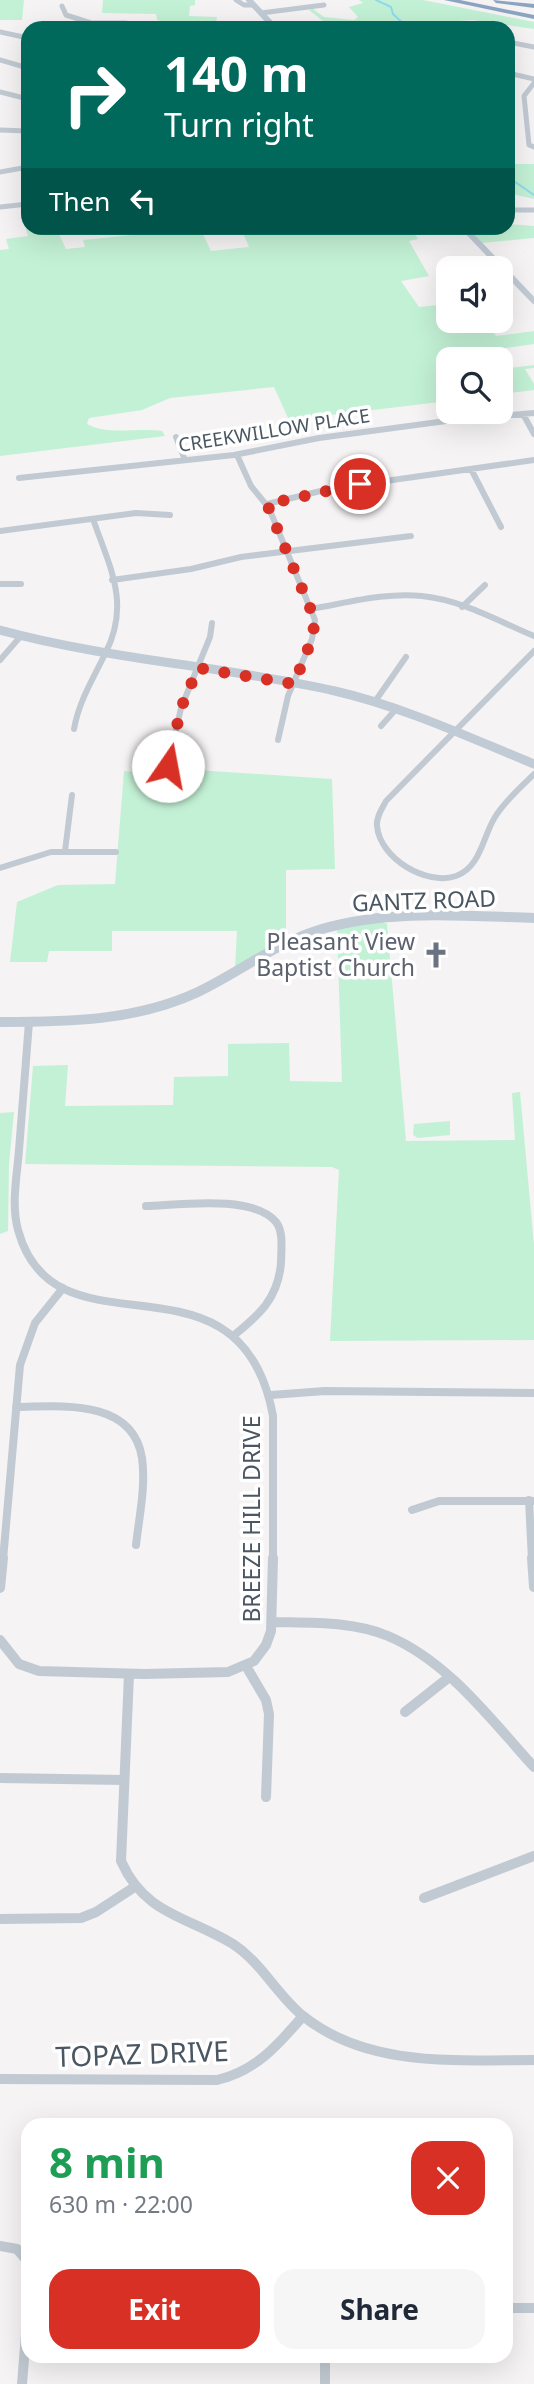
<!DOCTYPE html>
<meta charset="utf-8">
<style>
body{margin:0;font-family:"Noto Sans",sans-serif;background:#f6f6f7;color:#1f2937;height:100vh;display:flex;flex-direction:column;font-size:26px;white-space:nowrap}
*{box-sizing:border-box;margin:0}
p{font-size:23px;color:#747a83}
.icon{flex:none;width:38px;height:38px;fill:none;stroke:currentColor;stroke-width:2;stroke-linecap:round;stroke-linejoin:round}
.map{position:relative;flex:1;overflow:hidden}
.sheet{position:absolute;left:21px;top:2118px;width:492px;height:245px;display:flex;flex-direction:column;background:#fff;border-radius:21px;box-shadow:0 7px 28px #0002}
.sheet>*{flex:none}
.banner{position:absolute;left:21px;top:21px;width:494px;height:214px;border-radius:21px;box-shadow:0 7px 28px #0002;background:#00695c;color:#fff;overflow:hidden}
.tools{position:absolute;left:436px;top:256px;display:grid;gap:14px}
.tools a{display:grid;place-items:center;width:77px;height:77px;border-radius:14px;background:#fff;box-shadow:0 7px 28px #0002;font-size:35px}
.pin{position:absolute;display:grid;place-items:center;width:60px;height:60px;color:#fff;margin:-30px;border:4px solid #fff;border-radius:50%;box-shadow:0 2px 7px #0007}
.me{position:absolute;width:77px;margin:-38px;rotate:12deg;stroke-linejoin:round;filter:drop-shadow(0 0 5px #0008)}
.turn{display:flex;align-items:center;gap:24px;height:147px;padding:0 28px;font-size:32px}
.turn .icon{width:91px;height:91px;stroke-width:2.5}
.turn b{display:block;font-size:49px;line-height:60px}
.then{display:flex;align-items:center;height:66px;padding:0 28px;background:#0003;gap:14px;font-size:26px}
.round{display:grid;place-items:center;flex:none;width:74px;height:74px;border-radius:21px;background:#f6f6f7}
.headline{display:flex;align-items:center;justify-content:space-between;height:119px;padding:0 28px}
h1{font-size:42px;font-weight:700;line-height:52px;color:#1e9e55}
.action{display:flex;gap:14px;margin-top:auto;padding:14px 28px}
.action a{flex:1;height:80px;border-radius:21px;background:#d93025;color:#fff;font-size:28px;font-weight:700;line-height:80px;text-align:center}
.action a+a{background:#f6f6f7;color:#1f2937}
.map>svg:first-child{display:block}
.green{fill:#c3f1d5}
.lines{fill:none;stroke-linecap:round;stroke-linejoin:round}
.stream{stroke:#90daee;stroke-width:2}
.street-far3{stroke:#c1cad2;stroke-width:5}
.street-far2{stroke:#c1cad2;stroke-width:6}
.street-far1{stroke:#c1cad2;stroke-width:8}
.street{stroke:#c1cad2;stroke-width:10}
.secondary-far2{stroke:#c1cbd6;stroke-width:6}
.secondary-far1{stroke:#c1cbd6;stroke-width:9}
.secondary{stroke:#c1cbd6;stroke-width:10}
.highway{fill:#8ba5c1;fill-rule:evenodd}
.route{stroke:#d93025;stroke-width:12;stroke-dasharray:0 21.6}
.labels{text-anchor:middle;stroke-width:7;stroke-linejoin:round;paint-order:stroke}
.far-street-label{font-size:19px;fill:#4a5661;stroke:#fff}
.street-label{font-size:23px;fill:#4a5661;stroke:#fff}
.worship-label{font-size:23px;fill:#5b616d;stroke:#fff;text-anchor:end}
.near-street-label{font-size:28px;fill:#4a5661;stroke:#fff}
</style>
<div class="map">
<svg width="534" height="2384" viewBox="0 0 534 2384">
<rect width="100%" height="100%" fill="#f5f3f3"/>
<!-- green -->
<path class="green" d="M0,0h24l-2,20h-22z
M103,0h92v5l-5,1 -1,10 28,1 -2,11h-55l1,-7 -4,-1 -1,-6 -54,-1z
M359,0h64l111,22v7l-62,-9 -52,4 3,4h-97l-3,-7 -14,-11 4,-1 11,8 30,3 4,-3 -9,-10 14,-4z
M508,164h26v35l-26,-6z
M508,224l26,2v12l-52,5 -9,-10 11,-3 -2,-2h26z
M25,226l31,2 10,21 19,-2 -2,-7 117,-12 11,23 38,-4 -8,-19h170l7,11 -9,2 20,35 -28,5 18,26 29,-3v16h38l10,16 38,-5v13l-50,7 3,8h-39v42l-159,19 -15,-33 -104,11 -28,12 -53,8 -2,6c21,12 51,3 75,7l3,5 -165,20v-206l9,-1 -3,-10 22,-3z
M534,365v3l-9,1 9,15v6l-33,4v-25z
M166,768l166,11 3,90 -49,1v69l-51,29 2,-37h-125v20h-63l-2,11h-37l7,-60 41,-17 57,-1 9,-113 40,4z
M381,921l6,3 19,217 109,-1 -3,-47 8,-1 14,153v95l-204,1 9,-171 -7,-3 -307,-3 8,-98 35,-1 -3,41 108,-1 1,-28 54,-1v-32l61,-1 1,38 52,1 -5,-154z
M14,1112l-5,52 -1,67 -8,3v-121z
M450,1121v14l-32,3 -5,-3 1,-11z"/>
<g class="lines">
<!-- stream -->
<path class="stream" d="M376,0l15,7 2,7 15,14
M508,177l26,18"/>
<!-- street-far3 -->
<path class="street-far3" d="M236,0l8,5h9
M62,6l4,9 25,8h35
M261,13l63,-8
M0,32l28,6
M508,42l26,5
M0,60l28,8
M508,73l26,6
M534,83l-10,13 5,49 5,2
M0,92l28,7
M0,130l28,1
M0,172l28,-5
M0,207l28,-3
M508,210h26"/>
<!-- street-far2 -->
<path class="street-far2" d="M523,414l11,20
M176,437l9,23
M237,455l14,31 18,22 46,112 -3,19 -24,57 -10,44
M471,469l30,58
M19,478l215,-23 85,-17 142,-19 73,-6
M267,504l62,-15 205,-29
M0,531l136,-18 34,2
M112,580l79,-11 50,-12 170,-21
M0,584h21
M462,607l23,-22
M310,609c37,-6 75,-17 112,-13 40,4 76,25 112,40
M534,651l-148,150c-4,8 -10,16 -9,25 3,33 50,60 79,50 26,-9 27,-43 41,-62 10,-15 24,-27 37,-40
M0,660l20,-23
M376,700l30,-43
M381,726l16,-18
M74,729c5,-28 19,-50 31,-75 26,-50 5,-86 -12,-135
M168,766l13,-58 29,-71 2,-14
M65,851l7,-56
M0,868l51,-16h65"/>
<!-- street-far1 -->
<path class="street-far1" d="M29,1022c-3,43 -7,85 -10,128 -2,26 -8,54 -1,80 37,136 222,6 255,186v144
M146,1206c32,-1 107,-12 130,16 8,10 5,29 5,41 -3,36 -22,52 -48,73
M271,1395l54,-4 209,2
M16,1407c46,-1 117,-8 126,51 4,29 -3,59 -6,87
M529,1500l3,60
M412,1510l27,-9h95
M3,1560l17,-195 15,-42 28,-35"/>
<!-- street -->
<path class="street" d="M532,1558l2,29
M0,1588l3,-30
M272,1622c38,1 80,-1 116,14 60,25 104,85 146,131
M0,1640l19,24 20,7 105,3 84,-2 26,-11 12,-16 5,-14 2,-73
M246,1666l20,34 3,14 -3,83
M129,1674l-8,187c24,54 66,55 112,83 29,19 44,51 70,72 65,52 153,44 231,44
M405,1712l43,-34
M0,1778l124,2
M424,1898l110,-42
M0,1919l81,-1 15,-6 37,-24
M0,2079l217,1c39,-9 61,-35 86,-64
M0,2246l17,3 11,13
M506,2308h28
M325,2356v28
M22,2384l6,-75"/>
<!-- secondary-far2 -->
<path class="secondary-far2" d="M249,0l26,28
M464,228l70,73"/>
<!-- secondary-far1 -->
<path class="secondary-far1" d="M0,630c110,30 224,36 335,61 69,16 133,46 199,73"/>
<!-- secondary -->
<path class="secondary" d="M0,1022c68,0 136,-1 198,-30 42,-20 79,-50 124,-63 68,-20 142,-13 212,-11"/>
<!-- highway -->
<path class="highway" d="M444,0h16l74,15v4z
M493,0l41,4v4l-38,-5z"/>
</g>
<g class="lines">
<!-- route -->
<path class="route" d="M168,766l13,-58 17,-40 96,16 18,-45 3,-19 -48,-116 93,-20"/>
</g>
<!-- icons -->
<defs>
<g id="church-bare" transform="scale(2.1)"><path d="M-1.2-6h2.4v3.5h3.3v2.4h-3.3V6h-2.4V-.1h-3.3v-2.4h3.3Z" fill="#6b7280" stroke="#fff" stroke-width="2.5" paint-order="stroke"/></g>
</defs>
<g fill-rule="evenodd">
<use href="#church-bare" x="436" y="955"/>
</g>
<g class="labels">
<!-- far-street labels -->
<g class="far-street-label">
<text transform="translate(274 430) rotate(-9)" y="7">CREEKWILLOW PLACE</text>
</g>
<!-- street labels -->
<g class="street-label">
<text transform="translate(424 901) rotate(-2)" y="8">GANTZ ROAD</text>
<text transform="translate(252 1519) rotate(-90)" y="8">BREEZE HILL DRIVE</text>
</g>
<!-- worship labels -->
<g class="worship-label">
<text x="415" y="950">Pleasant View<tspan x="415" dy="26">Baptist Church</tspan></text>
</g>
<!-- near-street labels -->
<g class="near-street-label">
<text transform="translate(142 2054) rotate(-2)" y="10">TOPAZ DRIVE</text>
</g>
</g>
</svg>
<div class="tools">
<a><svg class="icon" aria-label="sound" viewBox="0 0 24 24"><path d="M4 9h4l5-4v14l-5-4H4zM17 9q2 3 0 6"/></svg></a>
<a><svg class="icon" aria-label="search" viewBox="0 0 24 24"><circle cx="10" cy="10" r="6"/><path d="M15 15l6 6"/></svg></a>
</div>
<div class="pin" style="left:360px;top:484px;background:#d93025"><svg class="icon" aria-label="arrive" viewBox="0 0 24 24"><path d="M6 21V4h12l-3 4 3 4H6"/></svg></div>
<svg class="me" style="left:168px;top:766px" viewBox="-20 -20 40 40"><circle r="19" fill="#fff"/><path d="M0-13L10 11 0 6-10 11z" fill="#d93025"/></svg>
<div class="banner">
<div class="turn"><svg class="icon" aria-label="right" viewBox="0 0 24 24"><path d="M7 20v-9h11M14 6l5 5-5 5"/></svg><div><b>140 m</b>Turn right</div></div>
<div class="then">Then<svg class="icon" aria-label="left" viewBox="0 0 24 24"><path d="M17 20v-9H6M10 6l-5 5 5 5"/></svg></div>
</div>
<section class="sheet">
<div class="headline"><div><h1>8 min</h1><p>630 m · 22:00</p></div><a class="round" style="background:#d93025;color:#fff"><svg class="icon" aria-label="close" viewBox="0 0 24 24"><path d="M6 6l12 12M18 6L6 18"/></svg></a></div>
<div class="action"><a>Exit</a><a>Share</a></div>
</section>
</div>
